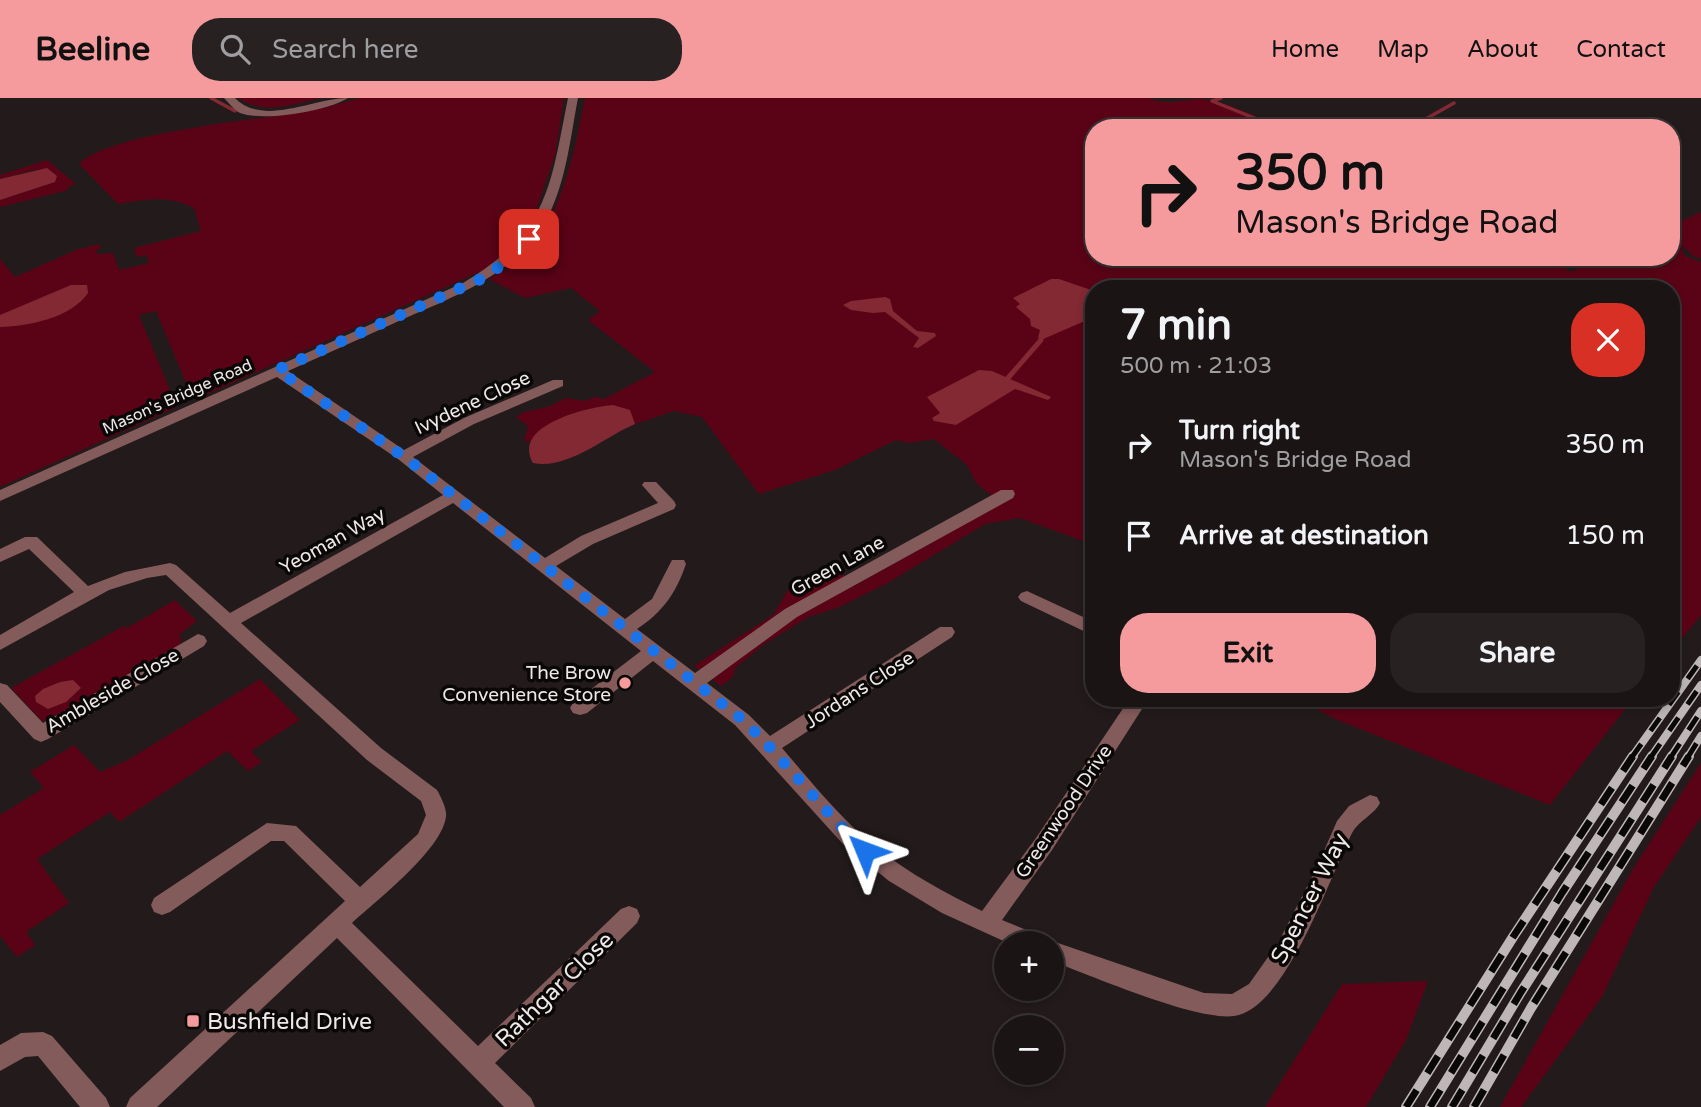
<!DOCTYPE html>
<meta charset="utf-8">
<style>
body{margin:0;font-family:"Varela Round",sans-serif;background:#272122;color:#f1f3f6;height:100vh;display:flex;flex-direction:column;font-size:26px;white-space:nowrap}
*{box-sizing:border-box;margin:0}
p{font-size:23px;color:#9f9ea0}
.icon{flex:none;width:38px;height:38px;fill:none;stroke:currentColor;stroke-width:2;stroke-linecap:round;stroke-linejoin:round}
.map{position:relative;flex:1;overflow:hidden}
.details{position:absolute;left:1085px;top:182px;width:595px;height:427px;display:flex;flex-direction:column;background:#1a1414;border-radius:28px;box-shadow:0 4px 10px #0003,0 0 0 2px #383334}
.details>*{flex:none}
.hud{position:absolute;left:1085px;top:21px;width:595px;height:147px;border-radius:28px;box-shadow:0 4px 10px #0003,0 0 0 2px #383334;background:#f59b9d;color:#111;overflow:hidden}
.controls{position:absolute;left:994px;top:833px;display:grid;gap:14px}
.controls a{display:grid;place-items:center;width:70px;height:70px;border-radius:50%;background:#1a1414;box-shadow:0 4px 10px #0003,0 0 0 2px #383334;font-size:35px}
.pin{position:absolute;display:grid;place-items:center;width:60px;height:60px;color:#fff;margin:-30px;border-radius:14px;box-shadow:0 4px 10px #0006}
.me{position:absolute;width:77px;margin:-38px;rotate:314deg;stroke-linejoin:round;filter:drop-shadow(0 0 5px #0008)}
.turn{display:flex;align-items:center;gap:24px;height:147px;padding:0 35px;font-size:32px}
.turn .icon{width:91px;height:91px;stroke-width:2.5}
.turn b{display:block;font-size:49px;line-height:60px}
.round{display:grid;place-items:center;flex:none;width:74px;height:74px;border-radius:28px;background:#272122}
.summary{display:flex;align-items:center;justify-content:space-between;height:119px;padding:0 35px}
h1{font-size:42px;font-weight:700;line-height:52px}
.cta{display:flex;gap:14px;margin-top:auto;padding:14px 35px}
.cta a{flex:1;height:80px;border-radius:28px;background:#f59b9d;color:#111;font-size:28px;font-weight:700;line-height:80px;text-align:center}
.cta a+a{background:#272122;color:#f1f3f6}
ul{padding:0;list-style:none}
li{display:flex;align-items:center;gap:21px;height:91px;padding:0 35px}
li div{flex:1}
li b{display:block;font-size:26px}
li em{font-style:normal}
header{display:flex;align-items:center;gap:42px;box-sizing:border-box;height:98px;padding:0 35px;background:#f59b9d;color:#111}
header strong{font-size:33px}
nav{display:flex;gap:38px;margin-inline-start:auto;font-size:24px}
.search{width:490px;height:63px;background:#272122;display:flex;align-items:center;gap:18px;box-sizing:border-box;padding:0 24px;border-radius:28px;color:#9f9ea0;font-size:26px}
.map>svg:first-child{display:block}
.green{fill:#5a0316}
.water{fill:#822933}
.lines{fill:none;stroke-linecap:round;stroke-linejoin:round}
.stream-far1{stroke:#822933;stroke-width:3.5}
.stream{stroke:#822933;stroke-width:5}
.street{fill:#845b5b;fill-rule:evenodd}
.rail-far1-casing{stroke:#beb7b7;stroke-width:8}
.rail-casing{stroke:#beb7b7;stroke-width:10}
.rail-far1{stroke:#0a0707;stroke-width:5;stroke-dasharray:16;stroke-linecap:butt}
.rail{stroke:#0a0707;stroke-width:7;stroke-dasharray:20;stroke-linecap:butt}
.route{stroke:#1a73e8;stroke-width:12;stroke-dasharray:0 21.6}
.poi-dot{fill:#f59b9d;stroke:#0a0707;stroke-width:2.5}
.labels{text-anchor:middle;stroke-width:7;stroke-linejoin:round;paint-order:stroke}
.far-street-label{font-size:16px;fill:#eee8e8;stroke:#0a0707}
.street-label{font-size:19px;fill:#eee8e8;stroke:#0a0707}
.poi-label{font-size:19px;fill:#eee8e8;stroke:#0a0707;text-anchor:end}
.near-street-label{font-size:23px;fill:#eee8e8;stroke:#0a0707}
.near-poi-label{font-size:23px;fill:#eee8e8;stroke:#0a0707;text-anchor:start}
</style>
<header>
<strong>Beeline</strong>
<div class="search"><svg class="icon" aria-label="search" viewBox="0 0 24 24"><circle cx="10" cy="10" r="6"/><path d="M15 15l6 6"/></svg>Search here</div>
<nav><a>Home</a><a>Map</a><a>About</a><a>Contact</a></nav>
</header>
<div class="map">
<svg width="1701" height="1009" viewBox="0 0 1701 1009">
<rect width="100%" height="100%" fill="#231b1b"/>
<!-- green -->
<path class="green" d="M239,0h82c-28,6 -56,18 -82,0z
M361,0h203l-9,57 -18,52 -16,28 -33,33 -289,130 -13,-15 -30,-72 -17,4 38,92 -177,80v-228l15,18 61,-27 23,-6 2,3 -5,4 1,3 16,-1 6,17 30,-7 -3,-8 -9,2 -3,-9 67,-17 -7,-23c-24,-13 -50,-9 -76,-4l-39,-40c31,-31 176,-44 224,-52 19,-4 39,-9 58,-14z
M585,0h563c23,8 29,2 51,1 10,-1 16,7 27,5l58,24h-190v129h452l25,15 34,-15h66v-31l30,-14v47l-9,-4 -8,-8 -4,1 5,5 -2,2 18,7v353l-30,37v-363h-577v256l-74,-27 -35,6 -99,60 -49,24 -29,9 -45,28 -28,23 -2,9 -12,9 -27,-20 79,-51 15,-25 31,-17 18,-3 17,16 147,-83 -25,-20 -9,-18 -33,-26 -26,4 -12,-3 -61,30 -76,24 -57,-77 -28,-6 -39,13 -6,-14 -87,19 -11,13 -7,-1 4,-15 -12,-9 8,-5 24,-5 18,-9 18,3 11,-4 9,2 51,-27 -67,-52 12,-9 -29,-23 -46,10 -36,-19c11,-6 23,-13 32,-21 42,-41 53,-105 64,-160z
M47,62l29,24 -9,3 2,3 -69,17v-7l55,-18 -18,-13 -37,10v-4z
M175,502l22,21 -18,14 3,4 -4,8 -126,73 -10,1 -31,-33 113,-62 3,2z
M260,581l40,41 -49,31 11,11 -14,9 -21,-20 -108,71 -9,-10 -73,47 32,44 -43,29 9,13 -18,12 -17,-21v-121l44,-27 -14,-16 44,-27 26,27 26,-11z
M1296,600h338l-84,107 -215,-86z
M1701,665v54l-47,70 -52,110 -81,110h-21l133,-238z
M1428,883l-22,59 -40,67h-101l77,-123z"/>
<!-- water -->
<path class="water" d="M47,70l10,8 -2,6 -55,18v-21z
M1051,181h8l35,12v26l-53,23 -3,-2 2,-8 -9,-4 -1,-7 -14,-12 4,-3 -7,-6z
M71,187h16l1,8c-17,25 -59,33 -88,34v-12z
M885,199l5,2 3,12 24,20 18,2 1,3 -18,12 -5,-1 6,-9 -34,-26 -12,1 -22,-3 -8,-5 8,-4z
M979,272l13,1 59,26 -3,3 -33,-11 -59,36 -22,-4 -2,-3 8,-5 -13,-16 2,-1z
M613,307l17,5 5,14c-31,13 -67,46 -102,39 -22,-38 55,-56 80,-58z
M73,582l8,8 -15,14 -18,7 -12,-7 -1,-6 8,-7 17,-7z"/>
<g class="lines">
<!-- stream-far1 -->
<path class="stream-far1" d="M211,0l24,13
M1221,0l-9,3 67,27
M1410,30l44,-25"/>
<!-- stream -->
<path class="stream" d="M1008,280l33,-38"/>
<!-- street -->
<path class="street" d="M224,0h11c28,29 78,0 113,0 -20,13 -85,24 -108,15 -6,-3 -11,-10 -16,-15z
M568,0h10c-7,36 -11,76 -26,110 -28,63 -92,86 -151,112 -37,17 -75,34 -113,51l116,79 60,-32 89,-38h10v6l-89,38 -61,33 132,101 36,-22 77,-33 -16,-18 2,-3h12l18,19 2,4 -2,4 -81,35 -37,22 69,53 27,-20 20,-39h12l2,4c-10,29 -23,48 -49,65l58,44 90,-64 216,-119h12l2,4 -2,4 -216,119 -90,66 42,32 21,21 170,-109h12l3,5 -3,5 -170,111c24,28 47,56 73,81 37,35 82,60 127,82l54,-73 94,-140h19l-97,152 -50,70 39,16 3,7h-36l-66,-30 -53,-32 -47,-38 -107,-118 -82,-64 -66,52 -7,2 -7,-2 -3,-5 3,-5 68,-52 -188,-148 -212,120 140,125 56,42c4,7 10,19 9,26 -3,33 -69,84 -94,107l126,123 143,-137 8,-3 8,3 3,7 -3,7 -142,140 36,35 4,9h-31l-167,-169 -180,169h-31l4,-9 215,-197 -61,-60h-13l-101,71 -8,3 -8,-3 -3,-7 3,-7 113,-75 29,3 64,61 58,-53 8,-19 -5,-14 -54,-41 -201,-185 -19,3 -38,12 -109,60v-15l74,-43 -45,-43 -29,13v-13l25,-12h12l51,49 37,-14 45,-9 6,2 54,48 213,-118 -45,-36 -121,-82 -277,124v-11l463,-207c85,-51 87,-94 105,-185z
M1027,493l67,31v14l-73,-35 -3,-4 3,-4z
M198,536l6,2 3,5 -3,5 -156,93 -7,3 -7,-3 -34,-37v-19l7,2 36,38z
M1370,697l7,2 3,6c-6,12 -21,17 -28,30 -22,43 -66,176 -118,183 -38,5 -142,-40 -182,-55v-18h-7l7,-2 152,52 28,1 17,-10 29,-41 39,-76 20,-46 12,-15z
M43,934l9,4 54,62 4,9h-30l-42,-51 -13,1 -25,14v-26l21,-12z"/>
<!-- rail-far1 casing -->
<g class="rail-far1-casing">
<path id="rail-far1" d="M1632,659l69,-97
M1651,659l50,-72
M1671,659l30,-46
M1688,659l13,-21"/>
</g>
<!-- rail casing -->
<g class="rail-casing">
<path id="rail" d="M1406,1009l107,-170 120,-181
M1430,1009l132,-214 90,-137
M1452,1009l69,-115 151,-236
M1474,1009l57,-99 158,-252"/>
</g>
<!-- rail-far1 -->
<use href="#rail-far1" class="rail-far1"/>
<!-- rail -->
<use href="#rail" class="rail"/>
</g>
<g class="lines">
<!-- route -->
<path class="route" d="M529,141l-20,21 -26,18 -206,92 126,86 339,263c44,42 80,90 123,132"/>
</g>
<!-- markers -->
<g class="poi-dot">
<circle cx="625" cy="585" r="7"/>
<rect x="186" y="916" width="14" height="14" rx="3.5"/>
</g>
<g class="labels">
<!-- far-street labels -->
<g class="far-street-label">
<text transform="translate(177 298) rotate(-24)" y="6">Mason's Bridge Road</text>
</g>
<!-- street labels -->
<g class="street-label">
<text transform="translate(472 304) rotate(-25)" y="7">Ivydene Close</text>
<text transform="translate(332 442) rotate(-29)" y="7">Yeoman Way</text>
<text transform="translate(837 467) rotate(-29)" y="7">Green Lane</text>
<text transform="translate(859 591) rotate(-33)" y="7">Jordans Close</text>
<text transform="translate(112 592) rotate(-30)" y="7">Ambleside Close</text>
<text transform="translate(1063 713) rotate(-56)" y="7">Greenwood Drive</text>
</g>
<!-- poi labels -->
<g class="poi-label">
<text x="611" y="581">The Brow<tspan x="611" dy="22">Convenience Store</tspan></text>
</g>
<!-- near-street labels -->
<g class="near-street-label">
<text transform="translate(1309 800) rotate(-63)" y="8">Spencer Way</text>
<text transform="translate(554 891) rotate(-44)" y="8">Rathgar Close</text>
</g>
<!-- near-poi labels -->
<g class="near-poi-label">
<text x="207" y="931">Bushfield Drive</text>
</g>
</g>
</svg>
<div class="controls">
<a>+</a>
<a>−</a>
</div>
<div class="pin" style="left:529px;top:141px;background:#d93025"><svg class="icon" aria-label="arrive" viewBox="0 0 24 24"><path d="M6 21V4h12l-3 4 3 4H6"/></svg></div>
<svg class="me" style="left:865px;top:753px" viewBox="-20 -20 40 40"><path d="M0-17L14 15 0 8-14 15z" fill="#1a73e8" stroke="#fff" stroke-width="4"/></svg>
<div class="hud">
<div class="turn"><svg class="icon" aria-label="right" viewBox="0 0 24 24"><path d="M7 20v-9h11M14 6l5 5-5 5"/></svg><div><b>350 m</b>Mason's Bridge Road</div></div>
</div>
<section class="details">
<div class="summary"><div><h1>7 min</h1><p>500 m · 21:03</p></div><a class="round" style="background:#d93025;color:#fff"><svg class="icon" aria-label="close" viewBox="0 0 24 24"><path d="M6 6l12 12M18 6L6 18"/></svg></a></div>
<ul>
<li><svg class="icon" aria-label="right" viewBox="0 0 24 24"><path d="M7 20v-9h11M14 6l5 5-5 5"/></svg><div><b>Turn right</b><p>Mason's Bridge Road</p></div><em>350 m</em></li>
<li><svg class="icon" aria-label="arrive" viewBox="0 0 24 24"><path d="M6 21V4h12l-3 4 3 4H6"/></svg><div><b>Arrive at destination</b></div><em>150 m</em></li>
</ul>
<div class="cta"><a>Exit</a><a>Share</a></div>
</section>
</div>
